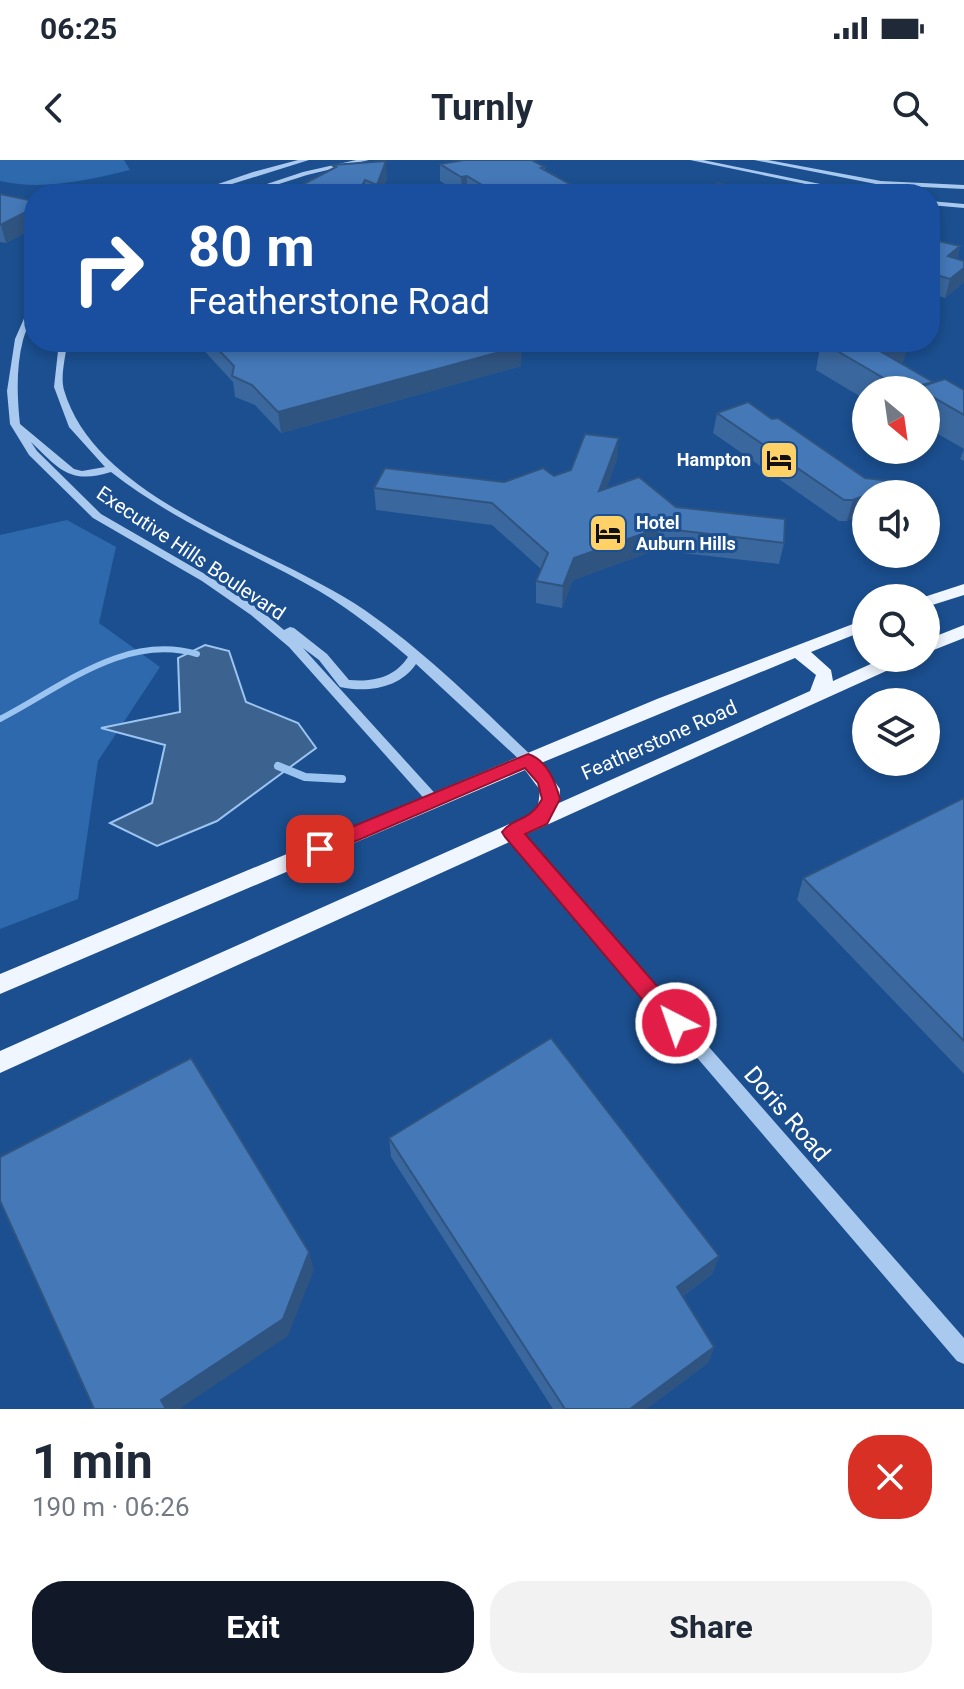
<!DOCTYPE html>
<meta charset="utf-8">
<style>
body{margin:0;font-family:Roboto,sans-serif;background:#f2f2f3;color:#1f2937;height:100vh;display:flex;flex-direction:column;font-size:30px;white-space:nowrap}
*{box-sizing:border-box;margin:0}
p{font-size:26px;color:#747a83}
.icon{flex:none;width:44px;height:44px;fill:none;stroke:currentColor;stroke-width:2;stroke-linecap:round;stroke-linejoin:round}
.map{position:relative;height:1249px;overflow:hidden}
.side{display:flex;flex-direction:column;background:#fff;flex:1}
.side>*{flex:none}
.banner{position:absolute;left:24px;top:24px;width:916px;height:168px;border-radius:32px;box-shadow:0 4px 12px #0003;background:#1a4fa0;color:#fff;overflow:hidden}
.needle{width:52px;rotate:151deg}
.controls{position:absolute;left:852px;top:216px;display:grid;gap:16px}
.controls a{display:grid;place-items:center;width:88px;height:88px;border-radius:50%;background:#fff;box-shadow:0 4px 12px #0003;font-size:40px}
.pin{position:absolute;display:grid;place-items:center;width:68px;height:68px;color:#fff;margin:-34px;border-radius:16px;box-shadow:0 4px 12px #0006}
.me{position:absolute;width:88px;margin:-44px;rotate:319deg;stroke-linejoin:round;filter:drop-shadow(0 0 6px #0008)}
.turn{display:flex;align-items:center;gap:28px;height:168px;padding:0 32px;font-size:36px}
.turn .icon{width:104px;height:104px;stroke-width:2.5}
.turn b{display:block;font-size:56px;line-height:68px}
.round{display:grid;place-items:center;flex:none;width:84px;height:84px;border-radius:32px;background:#f2f2f3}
.head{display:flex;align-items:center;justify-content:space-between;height:136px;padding:0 32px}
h1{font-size:48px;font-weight:700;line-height:60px}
.cta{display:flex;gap:16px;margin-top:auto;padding:16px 32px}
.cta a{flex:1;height:92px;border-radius:32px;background:#111827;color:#fff;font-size:32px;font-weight:700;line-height:92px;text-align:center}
.cta a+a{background:#f2f2f3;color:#1f2937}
.status{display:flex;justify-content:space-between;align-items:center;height:56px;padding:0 40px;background:#fff;direction:ltr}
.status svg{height:22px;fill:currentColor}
header{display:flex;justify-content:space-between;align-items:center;height:104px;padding:0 32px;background:#fff;font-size:36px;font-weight:700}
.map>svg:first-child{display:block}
.green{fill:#2e69ad}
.water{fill:#3c6290;stroke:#9cc4f0;stroke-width:2}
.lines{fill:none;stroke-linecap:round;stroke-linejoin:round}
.stream-far1{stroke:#9cc4f0;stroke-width:6}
.stream{stroke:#9cc4f0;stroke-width:8}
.minor{fill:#a9c9ee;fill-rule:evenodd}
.major{fill:#f0f6ff;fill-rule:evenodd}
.wall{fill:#3a679d}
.shaded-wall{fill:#305480}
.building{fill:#4478b7;stroke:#305480;stroke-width:2}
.route{fill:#e11d48;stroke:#92132f;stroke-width:2}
.labels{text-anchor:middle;stroke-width:6;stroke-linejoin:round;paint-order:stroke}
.far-poi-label{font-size:18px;font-weight:bold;fill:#fff;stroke:#1b4f8f;text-anchor:end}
.street-label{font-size:20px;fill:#fff;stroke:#1b4f8f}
.near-street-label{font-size:24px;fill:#fff;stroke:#1b4f8f}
</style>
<div class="status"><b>06:25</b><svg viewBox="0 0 49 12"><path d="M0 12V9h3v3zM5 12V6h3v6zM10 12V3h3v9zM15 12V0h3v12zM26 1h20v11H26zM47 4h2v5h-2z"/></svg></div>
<header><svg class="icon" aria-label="back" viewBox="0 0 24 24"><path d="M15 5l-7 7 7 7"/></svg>Turnly<svg class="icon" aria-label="search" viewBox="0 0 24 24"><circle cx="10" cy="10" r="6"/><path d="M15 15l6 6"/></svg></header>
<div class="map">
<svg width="964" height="1249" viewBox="0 0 964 1249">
<rect width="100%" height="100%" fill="#1b4f8f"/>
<!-- green -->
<path class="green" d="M0,0h124l6,10c-43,10 -86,21 -130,11z
M67,360l49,27 -17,76 61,44 -62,94 -20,138 -78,30v-394z"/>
<!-- water -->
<path class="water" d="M205,485l24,6 17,51 52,21 18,25 -99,73 -60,25 -47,-23 42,-20 13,-58 -64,-17 79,-16 -2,-54z"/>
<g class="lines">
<!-- stream-far1 -->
<path class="stream-far1" d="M0,559c62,-32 125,-86 197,-65"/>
<!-- stream -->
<path class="stream" d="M278,606l27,11 37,2"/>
<!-- minor -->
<path class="minor" d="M298,0h11l-109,34h-11l64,-22z
M356,0h13l-62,15 -59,19h-11l66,-22z
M690,0h13l166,34h-15z
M754,0h14l113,21 83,4v4l-83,-4z
M930,41l34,3v4l-34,-3z
M34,142c0,15 -7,24 -11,38 -7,27 -6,57 -3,84l54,45 8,2 23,-4 -36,-40 -15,-40 5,-45h8c-1,14 -7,34 -3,48 32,109 201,156 290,213 66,43 122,100 179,154l2,3 -2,3h-10l-107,-99c-16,24 -48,29 -76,23l-21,-27 -16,-12 138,152 -2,4h-10l-140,-157 -38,-32 -49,-34 -109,-63 -64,-63 -19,-31 -3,-33 8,-52 15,-34zM31,282c28,27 39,43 80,30 67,52 136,78 208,119 32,19 61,42 89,66 -14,21 -35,25 -59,23l-22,-26 -33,-26 -4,-1 -6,3 -25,-21 -49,-32 -109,-63 -64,-63z
M512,667l5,1 447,510v26l-7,-3 -450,-525 -2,-4 2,-4z"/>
<!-- major -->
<path class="major" d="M964,424v11l-38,12v-9h-5z
M866,459v11l-55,22 20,18 2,11 51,-23h25l-3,4 -906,411v-22l532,-237 6,-7 2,-17 -15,-20 -525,224v-20l657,-275zM795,498l21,17 -6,16 -251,112 1,-14 -19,-26z
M964,465v13l-38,15v-13z"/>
</g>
<!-- wall -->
<path class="wall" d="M440,4l105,3v3l43,24h-127l-21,-13z
M332,5l55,13 -6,16h-84l-1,-6 37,-19z
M0,34l34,7v27l-28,15 -6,-1z
M930,64l3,6 5,1 -2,9 24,6 -3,13 7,2v21l-19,16 -15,-5z
M196,182h321l4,24 -240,67 -26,-28 -20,-8 -2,-15z
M821,182l82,21 -2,1 32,19 31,7v71l-4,-2 4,-10 -38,-22v-37h-60v10l-50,-30z
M717,253l55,6 93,59 -18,43h-8l-126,-88z
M617,299l-11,30 70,18 108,36 -5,21 -123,-14 -83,30 -11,28 -26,-5v-22l5,-12 -49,-44 -116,-15 -2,-22 130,-6 50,-6z
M964,638v276l-167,-174 6,-22z
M389,978l330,118 -7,18 -29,22 31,51 -6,16 -62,46h-93l-162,-252z"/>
<!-- shaded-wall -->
<path class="shaded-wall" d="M386,1l1,17 -6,16h-4v-9z
M467,16v17l-5,1 -1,-17z
M365,20l1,14h-5l-1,-5z
M34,48v20l-28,15 -5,-18z
M934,65l-3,12 7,-6 -5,19 -3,2v-24z
M960,86l-5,19 -7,-9z
M964,108v14l-19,16 5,-19z
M889,182h20l-6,21 -29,10 -1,-26z
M522,186l-1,20 -240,67 -3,-21z
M619,278l-2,21 -19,54 1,-22z
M891,321l-3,13h-19l5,-5z
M866,335v19l-19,7 6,-21z
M659,368l-3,22 -83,30 -11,28 1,-22 11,-28z
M309,1092l5,18 -26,66 -109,73h-13l-5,-9z
M719,1096l-7,18 -40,30 5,-17z
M714,1187l-6,16 -62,46h-16z"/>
<!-- building -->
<path class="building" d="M464,0h68l13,7 -4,1 47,26h-91l-30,-18 -6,1 -21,-13z
M386,1l-9,24 -12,-5 -5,9 -64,-1 40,-21 -4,-2z
M718,23l41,11h-60z
M0,34l34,7v7l-34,17z
M930,69l8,2 -8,7z
M930,79l30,7 -12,10 16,5v7l-14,11 -20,-6z
M211,182h306l5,4 -244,66 -26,-27 -20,-9 2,-10z
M822,182h67l-16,5 60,35 -29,8z
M945,219l19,11v25l-38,-22v-3h-6l-4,-2z
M748,242l24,17 6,-1 87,60 26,3 -17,8 3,2 -11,3v1l-13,5h-9l-127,-87z
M585,274l34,4 -20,53 40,-14 37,30 109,12 -1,24 -125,-15 -85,30 -11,28 -27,-5 12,-28 -56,-50 -118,-15 11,-20 119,14 39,-14 11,8 17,-6z
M964,638v243l-161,-163z
M551,878l168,218 -42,31 37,60 -84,62h-65l-176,-271z
M191,898l118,194 -26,67 -122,81 5,9h-72l-94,-208v-44z"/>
<!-- route -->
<path class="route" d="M528,594c19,6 27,27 32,45l-13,25 -22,10 159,183 3,6 -3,7 -8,3 -8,-3 -163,-193 -3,-5c12,-16 27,-9 40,-33l-4,-16 -13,-15 -199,86h-13l-3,-5 3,-6z"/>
<!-- icons -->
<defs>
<g id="hotel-square" transform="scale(2)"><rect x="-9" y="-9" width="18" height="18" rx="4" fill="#ffd166" stroke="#1b4f8f"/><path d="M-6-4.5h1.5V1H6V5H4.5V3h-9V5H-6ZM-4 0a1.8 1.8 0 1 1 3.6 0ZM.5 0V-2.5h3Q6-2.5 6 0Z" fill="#111"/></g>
</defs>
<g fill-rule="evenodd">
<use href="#hotel-square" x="779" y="300"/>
<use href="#hotel-square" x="608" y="373"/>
</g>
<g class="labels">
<!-- far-poi labels -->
<g class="far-poi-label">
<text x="751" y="306">Hampton</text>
<text x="636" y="369" text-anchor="start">Hotel<tspan x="636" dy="21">Auburn Hills</tspan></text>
</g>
<!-- street labels -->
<g class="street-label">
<text transform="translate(191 393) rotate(34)" y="7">Executive Hills Boulevard</text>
<text transform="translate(659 580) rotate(-24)" y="7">Featherstone Road</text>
</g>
<!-- near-street labels -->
<g class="near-street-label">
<text transform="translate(787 954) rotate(49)" y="8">Doris Road</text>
</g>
</g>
</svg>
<div class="controls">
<a><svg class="needle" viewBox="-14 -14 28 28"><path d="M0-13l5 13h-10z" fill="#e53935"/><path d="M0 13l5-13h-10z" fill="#747a83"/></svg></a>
<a><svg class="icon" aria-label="sound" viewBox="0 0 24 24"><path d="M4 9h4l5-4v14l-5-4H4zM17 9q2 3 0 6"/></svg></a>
<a><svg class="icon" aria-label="search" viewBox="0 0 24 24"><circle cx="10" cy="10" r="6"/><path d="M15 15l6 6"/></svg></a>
<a><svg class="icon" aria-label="layers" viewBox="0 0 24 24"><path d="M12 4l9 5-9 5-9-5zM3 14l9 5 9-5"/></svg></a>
</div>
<div class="pin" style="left:320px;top:689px;background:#d93025"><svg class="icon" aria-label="arrive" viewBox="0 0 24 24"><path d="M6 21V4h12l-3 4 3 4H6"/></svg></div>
<svg class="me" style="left:676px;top:863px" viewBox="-20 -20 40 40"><circle r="17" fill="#e11d48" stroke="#fff" stroke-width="3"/><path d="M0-11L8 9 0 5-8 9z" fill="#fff"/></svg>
<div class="banner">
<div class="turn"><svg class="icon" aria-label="right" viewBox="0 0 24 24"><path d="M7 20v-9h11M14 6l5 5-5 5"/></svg><div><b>80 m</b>Featherstone Road</div></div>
</div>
</div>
<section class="side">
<div class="head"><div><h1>1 min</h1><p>190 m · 06:26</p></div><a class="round" style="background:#d93025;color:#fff"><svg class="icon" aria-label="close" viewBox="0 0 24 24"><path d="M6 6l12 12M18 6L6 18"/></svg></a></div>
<div class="cta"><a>Exit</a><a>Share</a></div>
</section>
